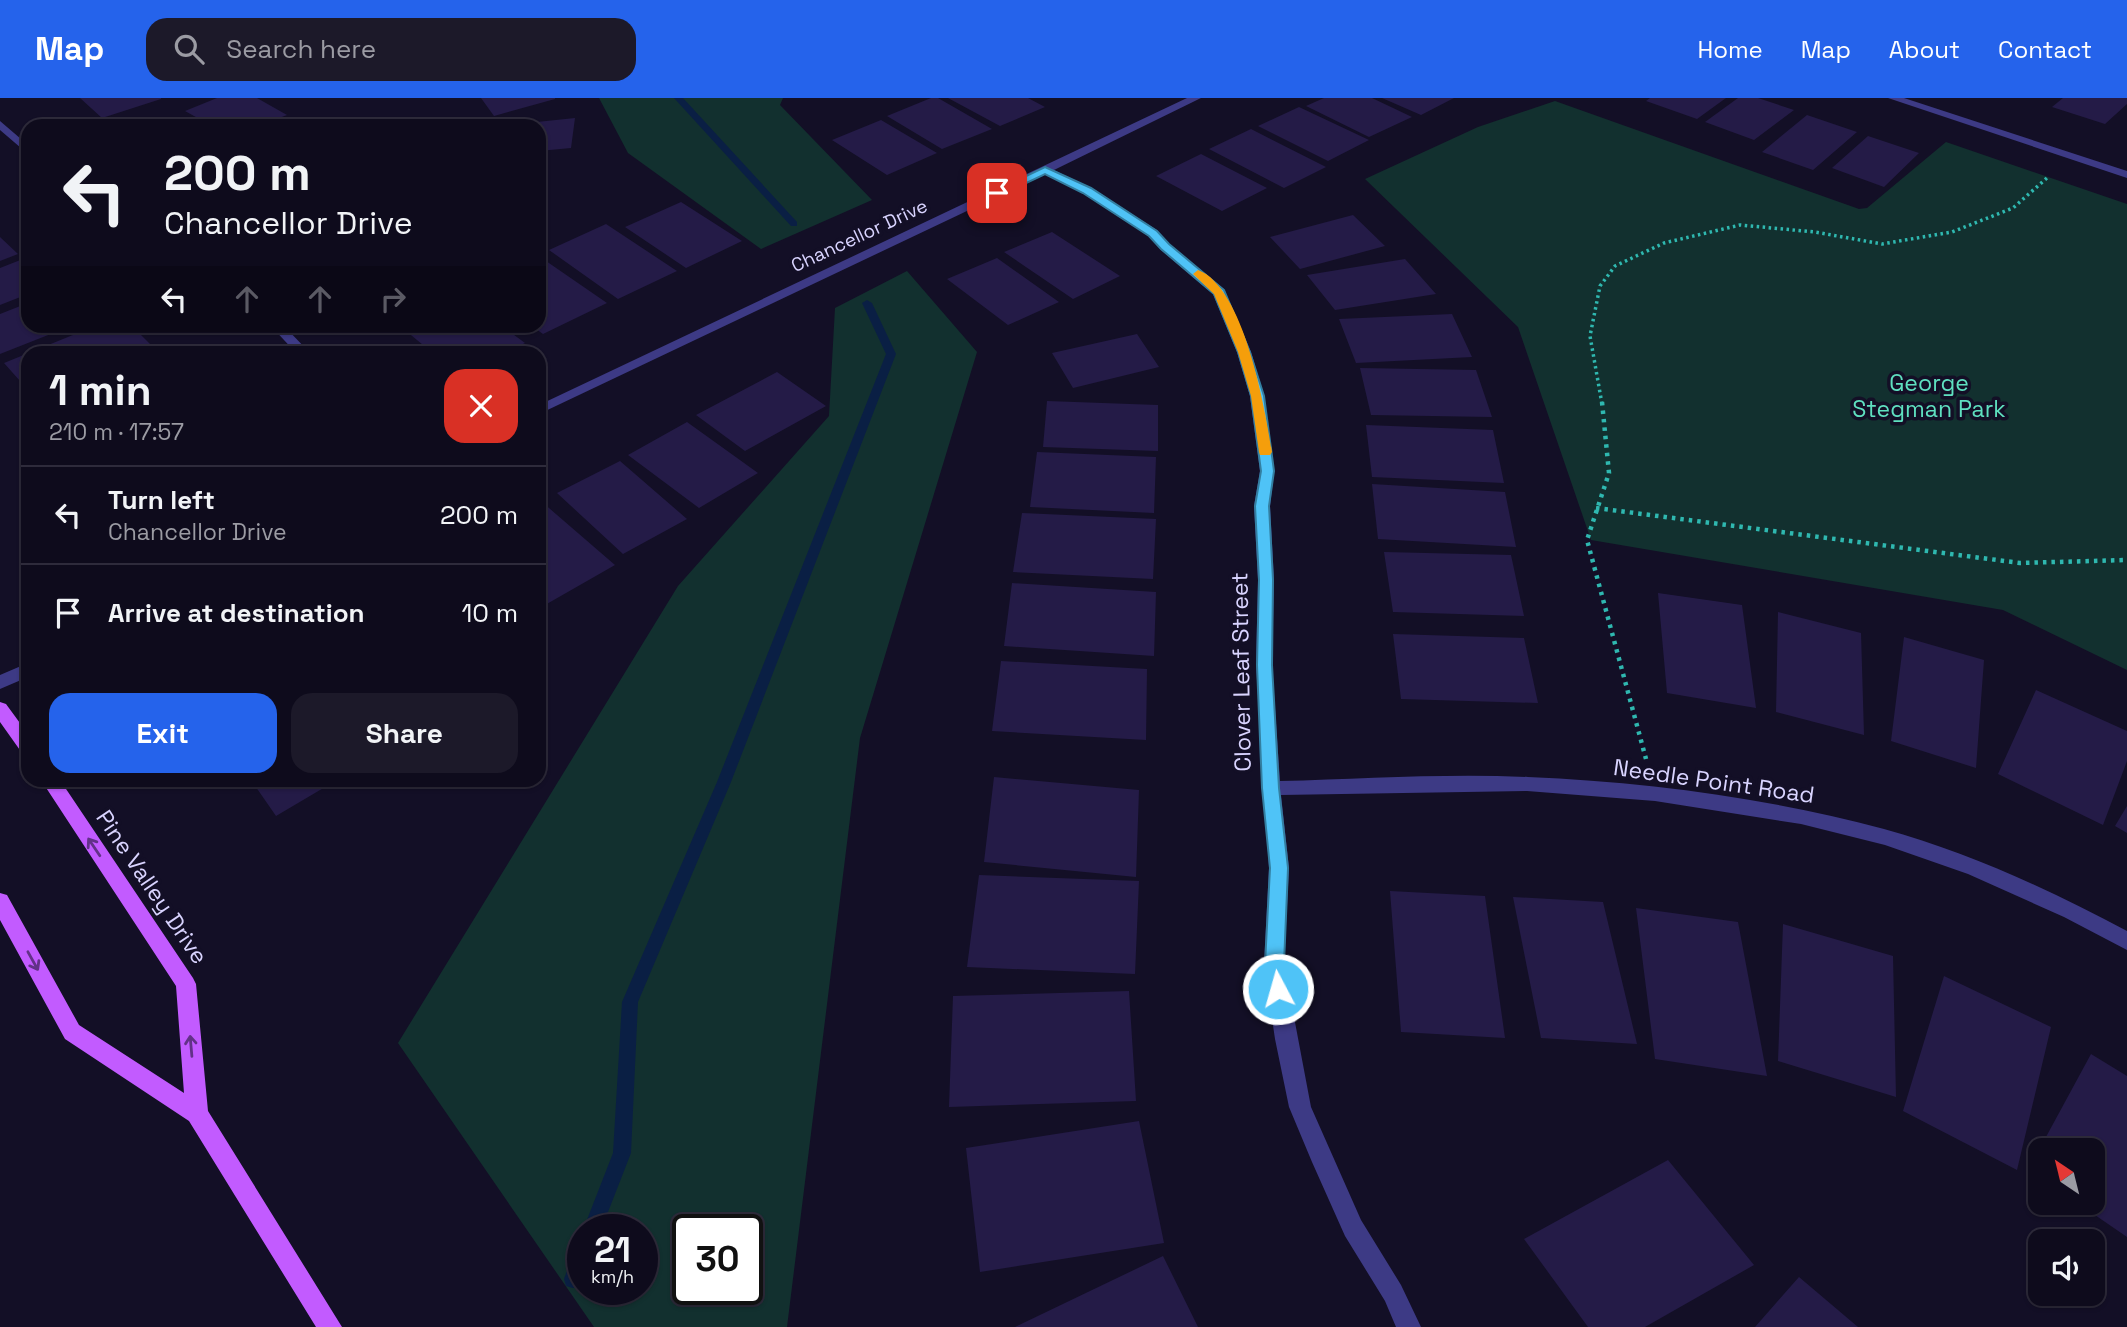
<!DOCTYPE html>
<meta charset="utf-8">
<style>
body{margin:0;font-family:"Space Grotesk",sans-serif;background:#1c1929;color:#f1f3f6;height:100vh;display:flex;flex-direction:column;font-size:26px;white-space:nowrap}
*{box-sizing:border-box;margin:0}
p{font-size:23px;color:#9b9ba3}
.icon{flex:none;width:38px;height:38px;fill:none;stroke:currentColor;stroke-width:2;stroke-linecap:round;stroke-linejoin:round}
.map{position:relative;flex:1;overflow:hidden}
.side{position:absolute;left:21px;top:248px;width:525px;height:441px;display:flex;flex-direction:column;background:#0e0b1c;border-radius:21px;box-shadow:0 2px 5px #0004,0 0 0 2px #2e2b3b}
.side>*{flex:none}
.banner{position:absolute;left:21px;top:21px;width:525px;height:214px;border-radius:21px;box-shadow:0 2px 5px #0004,0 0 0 2px #2e2b3b;background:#0e0b1c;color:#f1f3f6;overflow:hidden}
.needle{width:46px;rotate:325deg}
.buttons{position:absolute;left:2028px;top:1040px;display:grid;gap:14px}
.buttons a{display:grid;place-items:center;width:77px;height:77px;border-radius:14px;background:#0e0b1c;box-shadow:0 2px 5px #0004,0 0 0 2px #2e2b3b;font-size:35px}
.speed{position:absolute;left:567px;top:1116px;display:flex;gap:14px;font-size:35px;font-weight:700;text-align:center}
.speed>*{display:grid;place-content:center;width:91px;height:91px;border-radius:50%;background:#0e0b1c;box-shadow:0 2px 5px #0004,0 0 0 2px #2e2b3b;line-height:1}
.speed small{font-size:18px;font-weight:400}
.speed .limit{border:4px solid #111;border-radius:10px;background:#fff;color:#111}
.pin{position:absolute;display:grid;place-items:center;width:60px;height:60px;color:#fff;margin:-30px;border-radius:14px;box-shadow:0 4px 10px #0006}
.me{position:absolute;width:77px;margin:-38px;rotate:354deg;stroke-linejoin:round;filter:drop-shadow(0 0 5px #0008)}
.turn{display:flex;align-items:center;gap:24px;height:147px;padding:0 28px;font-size:32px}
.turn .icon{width:91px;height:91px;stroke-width:2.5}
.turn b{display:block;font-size:49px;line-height:60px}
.lanes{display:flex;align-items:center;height:66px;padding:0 28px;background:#0003;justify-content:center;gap:35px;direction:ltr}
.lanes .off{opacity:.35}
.round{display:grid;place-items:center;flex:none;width:74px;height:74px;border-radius:21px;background:#1c1929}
.head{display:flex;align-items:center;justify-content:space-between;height:119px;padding:0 28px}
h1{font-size:42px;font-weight:800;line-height:52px}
.cta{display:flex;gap:14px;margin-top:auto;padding:14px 28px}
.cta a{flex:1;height:80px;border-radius:21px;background:#2563eb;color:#fff;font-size:28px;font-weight:800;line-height:80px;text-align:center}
.cta a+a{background:#1c1929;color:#f1f3f6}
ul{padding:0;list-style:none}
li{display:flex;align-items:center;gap:21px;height:98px;padding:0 28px;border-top:2px solid #2e2b3b}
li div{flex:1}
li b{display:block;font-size:26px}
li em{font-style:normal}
header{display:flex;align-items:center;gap:42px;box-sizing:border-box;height:98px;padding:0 35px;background:#2563eb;color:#fff}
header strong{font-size:33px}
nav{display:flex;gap:38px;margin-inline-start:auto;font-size:24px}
.search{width:490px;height:63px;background:#1c1929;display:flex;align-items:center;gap:18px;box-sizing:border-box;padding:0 24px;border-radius:21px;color:#9b9ba3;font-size:26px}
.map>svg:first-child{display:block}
.green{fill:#12302f;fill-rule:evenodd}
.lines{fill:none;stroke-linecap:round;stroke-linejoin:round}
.stream{fill:#0a1f44;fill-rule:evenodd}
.building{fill:#241b47}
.path-far1{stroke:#2fb8b0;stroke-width:3.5;stroke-dasharray:2.5 3.5;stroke-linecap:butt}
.path{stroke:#2fb8b0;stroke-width:4.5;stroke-dasharray:3.5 5;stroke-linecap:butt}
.minor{fill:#3d3a85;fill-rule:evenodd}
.major{fill:#c25bff;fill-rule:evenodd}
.oneway{stroke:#623188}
.route{fill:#4fc3f7;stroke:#337fa1;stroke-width:2}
.slow{fill:#f59e0b}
.labels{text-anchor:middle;stroke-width:7;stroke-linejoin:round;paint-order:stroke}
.far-street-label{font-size:19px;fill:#d9d4ff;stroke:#130f26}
.park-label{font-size:23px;fill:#5fe0c0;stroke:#130f26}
.street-label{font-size:23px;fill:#d9d4ff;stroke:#130f26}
</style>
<header>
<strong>Map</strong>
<div class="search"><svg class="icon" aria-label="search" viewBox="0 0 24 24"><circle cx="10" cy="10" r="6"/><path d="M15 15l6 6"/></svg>Search here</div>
<nav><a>Home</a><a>Map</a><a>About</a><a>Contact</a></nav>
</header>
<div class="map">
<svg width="2127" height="1229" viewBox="0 0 2127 1229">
<rect width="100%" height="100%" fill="#130f26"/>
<!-- green -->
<path class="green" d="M599,0h184l-3,7 92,95 -111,49 -133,-96z
M1555,3l304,108 8,-1 79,-66 181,62v466l-124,-60 -412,-70 -73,-213 -153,-148 113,-52z
M907,173l70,81 -117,386 -73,589h-193l-196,-284 280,-457 151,-170 6,-108zM642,1132v60h-59v-60zM747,1132v60h-59v-60z"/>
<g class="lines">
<!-- stream -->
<path class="stream" d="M674,0h9l114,124v4h-6z
M867,202l5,3 24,51 -165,428 -93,220 -7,151 -30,77h-18l30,-77 9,-151 95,-220 169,-428 -24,-51z
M583,1146v34l-3,8 -7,2 -7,-2 -2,-7 12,-33z"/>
</g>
<!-- building -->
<path class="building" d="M80,0h81v1l-59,19z
M217,0h40l30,17 -29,11h-46l-27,-15z
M481,0h74v1l-61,17z
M931,0h7l54,31 -50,20 -55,-33z
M948,0h80l17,9 -45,19z
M1324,0h48l40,19 -43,20 -63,-31z
M1382,0h72l-33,17z
M1650,0h76l-29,21 -51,-18z
M1738,0h20l36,12 -40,30 -49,-18z
M2063,0h64v6l-22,20 -53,-17z
M1299,9l70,33 -41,21 -70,-35z
M1807,17l50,17 -44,38 -51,-18z
M575,20l-4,30 -32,3v-25h-40z
M881,22l56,33 -50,22 -55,-35z
M1251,31l75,38 -42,21 -75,-39z
M1868,38l51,17 -35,34 -52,-19z
M1201,56l66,34 -45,23 -66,-35z
M681,104l61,39 -56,27 -61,-41z
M1353,117l32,31 -85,23 -30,-32z
M606,126l71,47 -59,28 -69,-49z
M1052,134l68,44 -47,23 -69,-47z
M0,139l18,17 -18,7z
M28,159v37l-28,11v-37z
M997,160l62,44 -51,23 -61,-46z
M1405,161l31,35 -101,16 -28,-35z
M546,163l61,42 -64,31 -11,-8h7v-62z
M28,205v23h43l-71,28v-40z
M1452,216l20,43 -116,6 -17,-44z
M95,228h37l19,19 -20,9h-103v36l-24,-27z
M400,228h102l23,17 -23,11h-68z
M1137,236l22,33 -86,21 -21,-35z
M1360,270l116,2 16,47 -121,-2z
M777,274l49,34 -81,45 -49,-36z
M1047,303l111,4v46l-115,-4z
M687,324l71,51 -59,35 -71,-53z
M1366,327l127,5 11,53 -132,-6z
M1037,354l119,5 -2,56 -124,-6z
M620,363l67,58 -64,35 -66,-61z
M1372,386l133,8 11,55 -138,-8z
M542,404l73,63 -70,40 -6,-6v-96z
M1022,415l134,6 -3,60 -140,-7z
M1384,454l127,3 13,61 -131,-4z
M1012,485l144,9 -2,64 -150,-10z
M1658,495l84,12 14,103 -89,-15z
M1778,514l83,21 3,102 -88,-23z
M1393,536l131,4 14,65 -137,-4z
M1904,539l80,23 -8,108 -85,-27z
M1001,563l146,8 -1,71 -154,-9z
M2036,592l91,41v30l-24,64 -105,-51z
M994,679l145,13 -3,87 -152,-15z
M251,682h86l-61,36z
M2127,708v27l-12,-7z
M979,777l160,6 -4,93 -168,-7z
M1390,793l95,5 20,142 -104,-6z
M1513,799l90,5 34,142 -96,-6z
M1636,810l102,14 29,154 -112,-17z
M1783,826l110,32 3,141 -118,-36z
M1944,878l107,51 -34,143 -114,-59z
M1129,893l7,110 -187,6 4,-111z
M2091,956l36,22v161l-51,-35h17v-52h-53v28l-12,-8z
M1139,1023l25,122 -184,29 -14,-124z
M1668,1062l86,105 -109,62h-57l-64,-88z
M1163,1158l35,71h-183z
M1799,1179l59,50h-103z"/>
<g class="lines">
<!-- path-far1 -->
<path class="path-far1" d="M1602,306l-12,-68 10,-50 15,-20 49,-23 76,-18 75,7 67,12 70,-12 61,-24 35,-31"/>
<!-- path -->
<path class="path" d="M1602,304l7,71 -22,67 59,219
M1596,410l424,55 107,-3"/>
<!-- minor -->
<path class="minor" d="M1187,0h14l-147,72 37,19 66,41 12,14 55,45 27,63 13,44 10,75 -4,35 4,74 -2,85 8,116c82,-2 166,-8 248,-4 119,5 241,21 356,52 84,23 166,61 243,102v19l-63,-33 -96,-43 -83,-29 -84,-21 -146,-23 -128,-10 -246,4 8,73 -5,96 27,143 50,113 40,65 20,42h-25l-11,-26 -40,-65 -33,-74 -23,-55 -14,-68 -11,-75 5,-96 -13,-203 2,-85 -4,-74 6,-35 -10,-75 -13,-44 -24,-58 -52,-44 -12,-14 -66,-43 -38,-19 -506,240v-9z
M1888,0h16l223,73v7z
M0,23l28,24v9l-28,-24z
M271,228h13l27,28h-14z
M28,565v14l-28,12v-14z"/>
<!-- major -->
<path class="major" d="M0,604l6,2 22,30v21l-6,-2 -22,-31z
M41,682h19l133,198 3,6 12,127 134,216h-26l-127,-206 -124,-82 -65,-119v-27l7,2 72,130 105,68 -8,-107z"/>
</g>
<!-- one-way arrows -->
<defs><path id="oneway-shaft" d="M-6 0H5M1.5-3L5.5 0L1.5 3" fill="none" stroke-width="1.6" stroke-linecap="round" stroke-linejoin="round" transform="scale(1.75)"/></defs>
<g class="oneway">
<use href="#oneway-shaft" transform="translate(94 749) rotate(-124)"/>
<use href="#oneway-shaft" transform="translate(33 863) rotate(61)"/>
<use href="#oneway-shaft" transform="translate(191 948) rotate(-95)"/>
</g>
<!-- route -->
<path class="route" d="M1045,69l46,21 66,43 12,13 55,46 26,62 14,44 10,75 -5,35 4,74 -1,85 7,123 9,80 -4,96 4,25 -3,6 -7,2 -6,-2 -7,-31 5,-96 -8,-80 -5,-123 2,-85 -4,-74 6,-35 -10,-75 -13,-44 -24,-58 -53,-45 -12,-13 -66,-43 -38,-19 -44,21 -10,-2z"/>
<!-- slow -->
<path class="slow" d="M1198,172c46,17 67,138 74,182l-2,3h-10l-1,-3 -8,-56 -13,-44 -24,-58 -21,-20z"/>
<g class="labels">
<!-- far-street labels -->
<g class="far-street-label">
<text transform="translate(859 137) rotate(-25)" y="7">Chancellor Drive</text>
</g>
<!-- park labels -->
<g class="park-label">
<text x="1929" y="293">George<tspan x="1929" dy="26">Stegman Park</tspan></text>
</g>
<!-- street labels -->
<g class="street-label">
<text transform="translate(1241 574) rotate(-91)" y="8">Clover Leaf Street</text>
<text transform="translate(1714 683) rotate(8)" y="8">Needle Point Road</text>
<text transform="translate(152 789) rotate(56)" y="8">Pine Valley Drive</text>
</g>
</g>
</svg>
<div class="buttons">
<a><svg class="needle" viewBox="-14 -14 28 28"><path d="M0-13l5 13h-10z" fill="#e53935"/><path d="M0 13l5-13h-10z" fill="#9b9ba3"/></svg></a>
<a><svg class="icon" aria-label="sound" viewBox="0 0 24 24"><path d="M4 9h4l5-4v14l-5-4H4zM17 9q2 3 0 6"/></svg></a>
</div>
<div class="speed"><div>21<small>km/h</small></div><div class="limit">30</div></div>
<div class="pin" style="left:997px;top:95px;background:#d93025"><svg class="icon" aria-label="arrive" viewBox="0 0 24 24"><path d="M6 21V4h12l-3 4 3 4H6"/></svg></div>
<svg class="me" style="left:1278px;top:891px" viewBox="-20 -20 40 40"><circle r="17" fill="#4fc3f7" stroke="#fff" stroke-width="3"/><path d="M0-11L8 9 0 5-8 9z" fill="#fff"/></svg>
<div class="banner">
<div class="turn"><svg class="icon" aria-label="left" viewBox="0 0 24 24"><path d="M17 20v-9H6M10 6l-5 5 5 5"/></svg><div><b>200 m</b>Chancellor Drive</div></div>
<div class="lanes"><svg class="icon" aria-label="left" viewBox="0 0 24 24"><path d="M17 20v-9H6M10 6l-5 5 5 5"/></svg><svg class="icon off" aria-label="ahead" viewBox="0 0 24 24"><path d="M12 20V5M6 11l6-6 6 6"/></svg><svg class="icon off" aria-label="ahead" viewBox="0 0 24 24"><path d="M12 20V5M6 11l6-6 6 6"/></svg><svg class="icon off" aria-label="right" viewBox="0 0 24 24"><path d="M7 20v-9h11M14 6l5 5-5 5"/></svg></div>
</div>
<section class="side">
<div class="head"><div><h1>1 min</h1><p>210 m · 17:57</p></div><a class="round" style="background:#d93025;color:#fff"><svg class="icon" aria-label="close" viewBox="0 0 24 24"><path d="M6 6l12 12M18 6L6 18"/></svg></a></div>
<ul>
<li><svg class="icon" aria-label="left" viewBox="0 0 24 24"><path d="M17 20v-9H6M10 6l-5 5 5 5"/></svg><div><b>Turn left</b><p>Chancellor Drive</p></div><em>200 m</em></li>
<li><svg class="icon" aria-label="arrive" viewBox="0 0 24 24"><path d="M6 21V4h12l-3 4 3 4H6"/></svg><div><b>Arrive at destination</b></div><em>10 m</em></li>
</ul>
<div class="cta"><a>Exit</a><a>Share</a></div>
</section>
</div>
